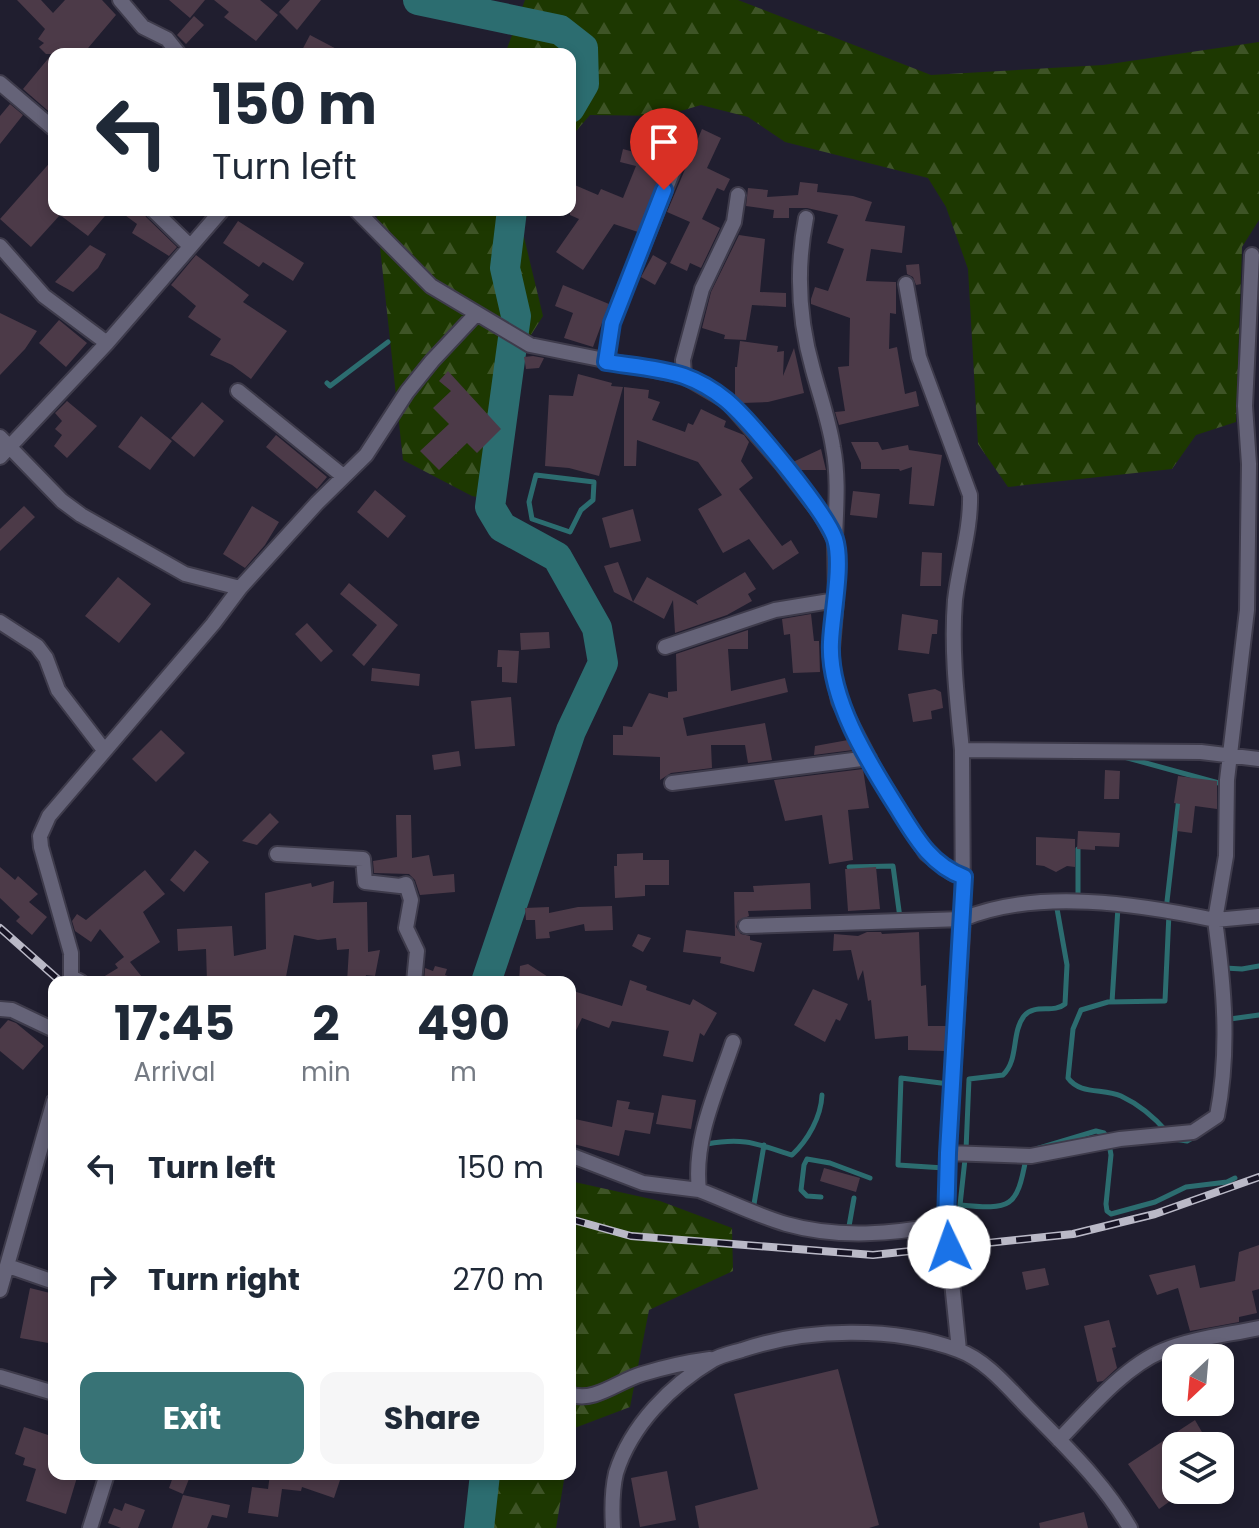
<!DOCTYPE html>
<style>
body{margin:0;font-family:Poppins,sans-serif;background:#f6f6f7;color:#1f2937;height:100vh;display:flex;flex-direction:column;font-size:30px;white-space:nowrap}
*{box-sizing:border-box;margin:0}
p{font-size:26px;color:#747a83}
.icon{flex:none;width:44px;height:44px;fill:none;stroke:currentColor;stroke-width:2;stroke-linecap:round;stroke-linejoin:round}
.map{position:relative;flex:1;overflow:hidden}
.panel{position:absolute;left:48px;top:976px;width:528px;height:504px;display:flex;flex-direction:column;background:#fff;border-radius:16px;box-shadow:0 4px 12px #0003}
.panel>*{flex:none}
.guide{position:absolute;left:48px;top:48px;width:528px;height:168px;border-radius:16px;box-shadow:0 4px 12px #0003;background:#fff;color:#1f2937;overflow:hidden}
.needle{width:52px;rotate:206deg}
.controls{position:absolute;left:1162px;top:1344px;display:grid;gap:16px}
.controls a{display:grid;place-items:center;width:72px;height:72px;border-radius:16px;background:#fff;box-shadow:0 4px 12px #0003;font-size:40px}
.pin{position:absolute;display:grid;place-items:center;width:68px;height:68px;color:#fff;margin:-82px -34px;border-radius:50% 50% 50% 0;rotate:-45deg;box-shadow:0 0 8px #0007}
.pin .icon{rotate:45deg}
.me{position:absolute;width:88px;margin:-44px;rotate:357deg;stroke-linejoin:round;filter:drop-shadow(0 0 6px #0008)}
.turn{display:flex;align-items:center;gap:28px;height:168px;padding:0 32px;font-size:36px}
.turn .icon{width:104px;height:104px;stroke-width:2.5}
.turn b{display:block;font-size:56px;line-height:68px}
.eta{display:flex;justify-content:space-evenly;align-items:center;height:136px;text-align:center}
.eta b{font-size:48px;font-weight:700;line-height:56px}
.cta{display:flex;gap:16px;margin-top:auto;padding:16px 32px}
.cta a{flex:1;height:92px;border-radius:16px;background:#387376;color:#fff;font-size:32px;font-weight:700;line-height:92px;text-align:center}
.cta a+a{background:#f6f6f7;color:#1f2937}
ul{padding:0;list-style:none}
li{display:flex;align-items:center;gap:24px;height:112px;padding:0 32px}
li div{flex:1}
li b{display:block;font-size:30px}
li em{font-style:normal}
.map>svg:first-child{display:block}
.forest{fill:url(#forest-firs)}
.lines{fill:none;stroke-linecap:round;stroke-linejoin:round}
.stream{stroke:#2c6d70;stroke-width:5}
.river{stroke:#2c6d70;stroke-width:30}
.building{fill:#4c3a48}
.street-casing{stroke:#3e3b4b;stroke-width:18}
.street{stroke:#656378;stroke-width:14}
.rail-casing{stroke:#bab9c7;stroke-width:8}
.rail{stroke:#171425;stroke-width:5;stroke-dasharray:15;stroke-linecap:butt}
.route-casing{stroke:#114b97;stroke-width:20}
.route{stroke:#1a73e8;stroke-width:14}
</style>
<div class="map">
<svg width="1259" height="1528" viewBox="0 0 1259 1528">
<defs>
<pattern id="forest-firs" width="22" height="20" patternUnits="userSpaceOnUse" patternTransform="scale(2)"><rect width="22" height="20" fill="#1d3801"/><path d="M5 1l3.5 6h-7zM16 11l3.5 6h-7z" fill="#3e5426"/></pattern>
</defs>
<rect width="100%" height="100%" fill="#201e2f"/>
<!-- forest -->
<path class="forest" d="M525,0h213l193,75 172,-10 156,-23v178l-17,27 -6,175 -40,13 -24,34 -164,18 -30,-43 -10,-175 -22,-62 -18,-29 -143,-36 -37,-25 -47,-12 -37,11 -74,-1 -20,23v-84h-65z
M376,210h153l-7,19 21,87 -31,49v51l-13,85 -27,-5 -69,-36z
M570,1181l90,20 72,27 1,43 -84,39 -19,97 -58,22 -2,13z
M475,1474h90l-9,54h-86z"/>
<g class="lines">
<!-- stream -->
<path class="stream" d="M327,383l3,3 58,-44
M536,475l58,7 -1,18 -12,10 -11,22 -38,-13 -3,-17z
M1124,757l102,28
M849,867l44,-1 7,52
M1078,895v-46
M1166,910l13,-113
M1225,968l17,1 17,-3
M1112,1002l6,-95
M1230,1019l29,-4
M1167,1132c-12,-14 -29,-28 -46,-36 -17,-8 -41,-1 -53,-18l5,-49 8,-19 27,-8 57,-1 4,-88
M1174,1139l13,2 7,-4
M707,1144c37,-7 50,0 85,11 16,-15 29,-38 30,-60
M1036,1149l60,-18 8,2 4,5 3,17 -5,49 1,7 4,3 44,-12 31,-15 41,-5 8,-4
M1026,1158c-9,50 -15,52 -66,47l6,-55 3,-71 34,-4c16,-15 8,-42 21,-59 11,-13 29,-2 41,-12l2,-39 -11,-62
M944,1168l-46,-3 3,-87 48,6
M821,1197l-14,-1 -6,-6 3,-25 3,-6 23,4 40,15
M753,1210l11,-65
M848,1232l6,-34"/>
<!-- river -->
<path class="river" d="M418,0l142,30 23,18 1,36 -14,24
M486,982l85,-251 32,-68 -6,-35 -40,-71 -55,-30 -12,-20 26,-191 -11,-48 7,-58
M479,1528l6,-54"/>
</g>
<!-- building -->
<path class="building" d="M17,0h24l12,13 12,-13h37l14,15 -33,39h-29v62l-31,-27 29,-35h-6l-7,-7 5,-4 -6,-4 7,-10z
M169,0h36l-15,18z
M214,0h46l18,15 -22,26 -32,-24 5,-5z
M290,0h31l-24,30 -18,-18z
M194,16l10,9 -18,19 -9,-9z
M310,35l36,19h-46z
M10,104l13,11 -23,29v-28z
M702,129l19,9 -14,30 23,11 -6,12 -7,-3 -15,31 18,9 -19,40 -11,-5 -3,8 -17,-8 20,-41 -23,-10z
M645,145l24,10 -31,77 -24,-8 -31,46 -27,-18 23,-33 -9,-4v-32l28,12 3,-6 22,9 13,-32 -16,-4 3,-13 18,5z
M54,158v52h56l-22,26 -28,-21 -29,32 -31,-28z
M800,182l18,2 -1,8 36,4 19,6 -7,19 40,5 -3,27 -31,-4 -5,32 30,1v32l-6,-1 -1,36 8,-2 8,47 11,-3 3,15 -80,19 -4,-13 10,-1 -7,-44 11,-1 1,-48 -39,-14v-5l4,-12 13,4 16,-42 -17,-6 11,-28 -31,-7h-18v10h-16l1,-8 -28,-4 2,-18 20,2 -1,7 31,-2z
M118,210h25l3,7 31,30 -8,9 -37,-23 5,-9z
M238,221l66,42 -11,18 -30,-19 -4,5 -36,-24z
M739,235l26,4 -5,53 26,1v14l-34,-2 -6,35 -22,-1 1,-4 -23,-7 9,-36z
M90,245l16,9 -8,14 -25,24 -18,-10z
M196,255l53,40 -6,7 44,29 -36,48 -19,-14 -22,-10 11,-16 -33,-22 8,-11 -25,-21z
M653,255l14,8 -12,22 -14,-8z
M919,264l2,20 -5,1 -3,-8 -6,-3 -1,-9z
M563,285l46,19 -16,43 -29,-9 9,-25 -18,-7z
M0,313l37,18 -12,18 -25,26z
M59,320l28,23 -21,24 -27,-24z
M740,341l38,5 -1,6 7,-1 -1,25 11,-28 10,45 -36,9 -26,1 -7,-8v-28h2z
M533,356l11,2 -5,10 -13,1 -2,-12z
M448,371l53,58 -24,24 -10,-10 -28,27 -19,-19 29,-27 -16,-16 18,-17 -12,-10z
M578,374l34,9 -1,3 12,1 -24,89 -30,-8 -24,-2 4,-71 24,1z
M624,387l25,3 -1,8 12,4 -8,18 33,12 3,-9 5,2 8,-16 25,12 -2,6 20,8 5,7 -8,19 12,17 -14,11 43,57 9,-6 8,13 -26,17 -24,-31 -26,14 -25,-44 24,-14 -24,-33 -61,-22 -1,26h-12z
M67,401l30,25 -30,32 -13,-12 8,-11 -7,-6 7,-8 -7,-8z
M202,402l22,19 -30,36 -23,-19z
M141,416l31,25 -22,29 -32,-23z
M276,435l51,42 -10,12 -51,-42z
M851,442h27l4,8 26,-5 1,5 33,5 -8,51 -25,-2 3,-37 -12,4 -1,-2h-38v-6z
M821,449l5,21h-27l-6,-8z
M375,490l31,26 -18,22 -31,-26z
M853,491l27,3 -3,24 -27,-3z
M24,506l11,11 -35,34v-22z
M252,506l27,16 -14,23 -20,23 -22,-14z
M633,509l8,32 -31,7 -8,-30z
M922,552l20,1 -1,33h-21z
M618,562l15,40 -19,-10 -10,-26z
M745,572l11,17 -8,5 4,7 -25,14 -52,18 -2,-33 -9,19 -31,-17 14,-25 51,28 -2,-4z
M118,577l33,27 -32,39 -34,-27z
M349,583l49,42 -34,41 -12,-11 25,-30 -37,-31z
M811,614l3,27h5l1,31 -27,1 -3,-39 -6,1 -2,-16z
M902,614l36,6 -1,14h-5l-3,20 -31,-4z
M307,623l26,28 -12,11 -26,-28z
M748,630v19h-20l3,42 54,-13 3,14 -105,26 4,18 78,-13 7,37 -24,3 -3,-18h-34l1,23 -41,5 -11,7v-23l-47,-2v-20h10v-9l9,1 17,-34 19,5v-6l9,-1 -1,-37z
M549,632l1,16 -29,2 -1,-17z
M498,650l21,1 -2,32 -15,-1v-15h-5z
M372,668l48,6 -1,12 -48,-5z
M935,689l6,3 2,16 -12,3 1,8 -19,3 -5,-28z
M511,697l4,49 -40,3 -4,-48z
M161,730l24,23 -29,29 -24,-23z
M848,740l5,10 -39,5 1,-9z
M459,751l2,15 -27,4 -2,-15z
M863,769l6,39 -21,2 5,50 -24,4 -7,-49 -37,6 -11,-41z
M1105,770l15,1 -1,28h-15z
M1178,776l39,5v28l-22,-3 -3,27 -15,-2 3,-27 -6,-1z
M270,813l9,9 -22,23 -15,-4z
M396,815h15l1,43 17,-3 4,21 21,-2 1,18 -35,3 -5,-15 -6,-6 -35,-1 -1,-12 24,-4z
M1078,831l42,2 -1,14 -24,-1v4l-18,-1z
M1036,837l39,2v28l-8,-1 -11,6 -12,-6 -8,-1z
M195,850l14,12 -25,30 -14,-12z
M643,853v7h26v25h-24v11l-30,2 -1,-32h3v-12z
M0,867l15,13 3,-4 20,18 -9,8 18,15 -15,18 -16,-14 4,-4 -20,-19z
M876,867l4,42 -32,2 -3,-42z
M145,870l20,24 -22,18 17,30 -30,20 16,20h-51l23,-14 -3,-4 9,-7 -24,-28 -9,13 -16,-11 -3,-10 5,-7 9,6z
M334,881l-1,22 34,-1 1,50 12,-2 -5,26 -9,-1 -1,7h-18l2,-33 -12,1 -1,-12 -18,2 -24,-5 -9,47h-78l-1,-33 -28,2 -1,-22 55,-3 2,30 32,-7 -1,-56 46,-10 1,4z
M810,883l1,26 -63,2 1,5 -11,5 -2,6 5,7 9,2v4l12,3 -8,29 -34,-9 1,-6 -38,-5 3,-22 49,6 -1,-44h20l-1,-6z
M612,906l1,24 -28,1 -1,-7 -35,8 1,6 -14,1 -1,-19h-9l-1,-12 24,-1v6l29,-6z
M867,932h14l1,2 37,-2 2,54 5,-1 2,41h18l-1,25 -37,-1v-14l-33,3 -4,-39 -3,1 -5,-31 -5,11 -7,-31 -18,1 1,-17 24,2z
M638,934l13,4 -8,14 -11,-6z
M528,964l28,18h-37l1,-16z
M435,966l12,3 -2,6 14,5 -1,2h-34l1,-14 8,3z
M630,980l17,6 -1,4 44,15 3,-6 24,14 -13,23 -4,-3 -7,29 -30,-6 6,-25 -57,-10 -3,7 -27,-10 -12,25v-53l52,16z
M813,989l35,15 -8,17 -4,-2 -11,23 -31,-17z
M8,1020l8,3 28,23 -21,24 -23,-19v-22z
M662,1095l34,5 -5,29 -35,-5z
M617,1100l13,2 -2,7 26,4 -4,21 -25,-4 -6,26 -49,-13v-25l42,9z
M824,1168l36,10 -4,14 -36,-11z
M1259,1245v44l-7,2 5,22 -18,4v5l-49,9 -12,-43 -21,7 -8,-20 46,-10 5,23 35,-7 4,-29z
M1045,1268l4,17 -23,5 -4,-18z
M30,1288l24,6v50l-34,-6z
M1109,1320l7,27 -4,1 5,20 -14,13 -6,1 -13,-56z
M838,1369l41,156 -10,3h-170l-4,-22 63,-17 -24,-95z
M1195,1420l15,26h-34v51l-17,12 -31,-45z
M24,1427l30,10v37h24l-12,40 -40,-13 10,-32 -13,-4 2,-7 -10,-4z
M667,1471l9,49 -36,7 -9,-49z
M174,1474h17l-8,20 -14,-6z
M270,1474h72l-8,24 -32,-11 -1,4 -19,-2 -4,28 -30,-4 4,-26 16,2z
M183,1495l47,10 -3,13 -15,-3 -5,13h-35z
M125,1503l20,7 -7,18h-17l-13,-5 6,-15 8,3z
M1084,1512l4,16h-48l-1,-5z"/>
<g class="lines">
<!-- street casing -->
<g class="street-casing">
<path id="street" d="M120,0l23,27 24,12 12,15
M0,83l54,46
M153,210l37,36
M356,210l75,76 99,59 154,31 43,25 55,63 38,49 15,27 1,60 -5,60 8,41 39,75 48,77 25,19 13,5
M806,218c-10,50 -7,103 7,152 7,26 16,51 20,77 6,31 3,62 2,92
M0,246l44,50 63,47
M1252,255l-7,151 4,58 -2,146 -20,170 -1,76 -11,64c-76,-16 -178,-32 -252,-1l-1,-169 239,2 58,7
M906,284l13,73 51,138c1,35 -11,70 -15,105 -4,50 2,100 7,150
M606,362l6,-39 70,-175
M684,376l-1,-16 19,-71 32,-67 4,-27
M238,391l105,85
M0,437l62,64 19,14 104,59 55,14
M0,457l107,-114 115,-133
M0,622l37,24 9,12 12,32 46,60
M665,647l110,-37 61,-10
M672,783l197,-25
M277,854l86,5 2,23 35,4 6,-2 5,16 -5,28 11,23 -3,31
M746,926l217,-7 -15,234 -2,71 13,126
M81,982l-10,-5v-24l-30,-106 -1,-11 9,-20 164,-192 27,-36 77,-85 49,-48 41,-63 25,-31 44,-47
M0,1009l12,1 42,20
M733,1042c-16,48 -40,97 -34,148 29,11 57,25 87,34 53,15 107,10 160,0
M948,1153l83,3 89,-17 73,-7 24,-16c13,-66 7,-130 -2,-196l44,-4
M570,1155l73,28 56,7
M8,1266l46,16
M0,1290l54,-189
M0,1377l54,16
M570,1394c23,10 50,-14 72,-20 23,-7 45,-12 68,-15
M1059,1440c29,-30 65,-73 103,-89 31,-13 65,-16 97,-23
M90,1528l17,-54
M613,1528c-1,-17 -1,-38 3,-55 15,-48 55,-88 97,-113 8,-5 19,-7 29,-10 64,-22 152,-24 216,0 30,11 52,40 74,62 36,37 72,71 98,116"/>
</g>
<!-- street -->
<use href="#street" class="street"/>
<!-- rail casing -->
<g class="rail-casing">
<path id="rail" d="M0,928l61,54
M570,1219l61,17 242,19 200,-21 82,-20 104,-37"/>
</g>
<!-- rail -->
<use href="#rail" class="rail"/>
</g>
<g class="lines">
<!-- route casing -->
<g class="route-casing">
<path id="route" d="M664,190l-52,133 -6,39c25,4 54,6 78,14 14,5 31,15 42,24 24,20 100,112 109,139 8,25 -3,76 -4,103 -3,57 38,121 67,167 18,29 33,56 66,68l-16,276 -2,71 3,23"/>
</g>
<!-- route -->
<use href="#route" class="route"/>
</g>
</svg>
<div class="controls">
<a><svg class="needle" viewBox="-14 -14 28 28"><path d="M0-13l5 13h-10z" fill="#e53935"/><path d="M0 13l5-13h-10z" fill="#747a83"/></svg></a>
<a><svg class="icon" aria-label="layers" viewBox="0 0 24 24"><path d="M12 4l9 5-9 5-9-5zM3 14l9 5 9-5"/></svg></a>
</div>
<div class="pin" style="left:664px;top:190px;background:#d93025"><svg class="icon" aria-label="arrive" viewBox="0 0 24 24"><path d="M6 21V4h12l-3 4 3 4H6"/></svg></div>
<svg class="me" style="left:949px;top:1247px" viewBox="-20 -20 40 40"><circle r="19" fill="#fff"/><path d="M0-13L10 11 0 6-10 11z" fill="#1a73e8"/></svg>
<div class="guide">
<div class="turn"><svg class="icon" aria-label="left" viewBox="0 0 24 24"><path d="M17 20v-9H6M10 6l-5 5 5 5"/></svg><div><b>150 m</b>Turn left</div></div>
</div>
<section class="panel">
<div class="eta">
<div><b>17:45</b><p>Arrival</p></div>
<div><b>2</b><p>min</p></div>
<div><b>490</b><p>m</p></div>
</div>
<ul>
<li><svg class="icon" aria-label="left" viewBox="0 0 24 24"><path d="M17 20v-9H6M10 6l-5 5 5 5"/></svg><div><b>Turn left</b></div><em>150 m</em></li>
<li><svg class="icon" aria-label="right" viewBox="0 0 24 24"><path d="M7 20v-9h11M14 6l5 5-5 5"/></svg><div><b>Turn right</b></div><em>270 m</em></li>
</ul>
<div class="cta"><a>Exit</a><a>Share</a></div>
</section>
</div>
